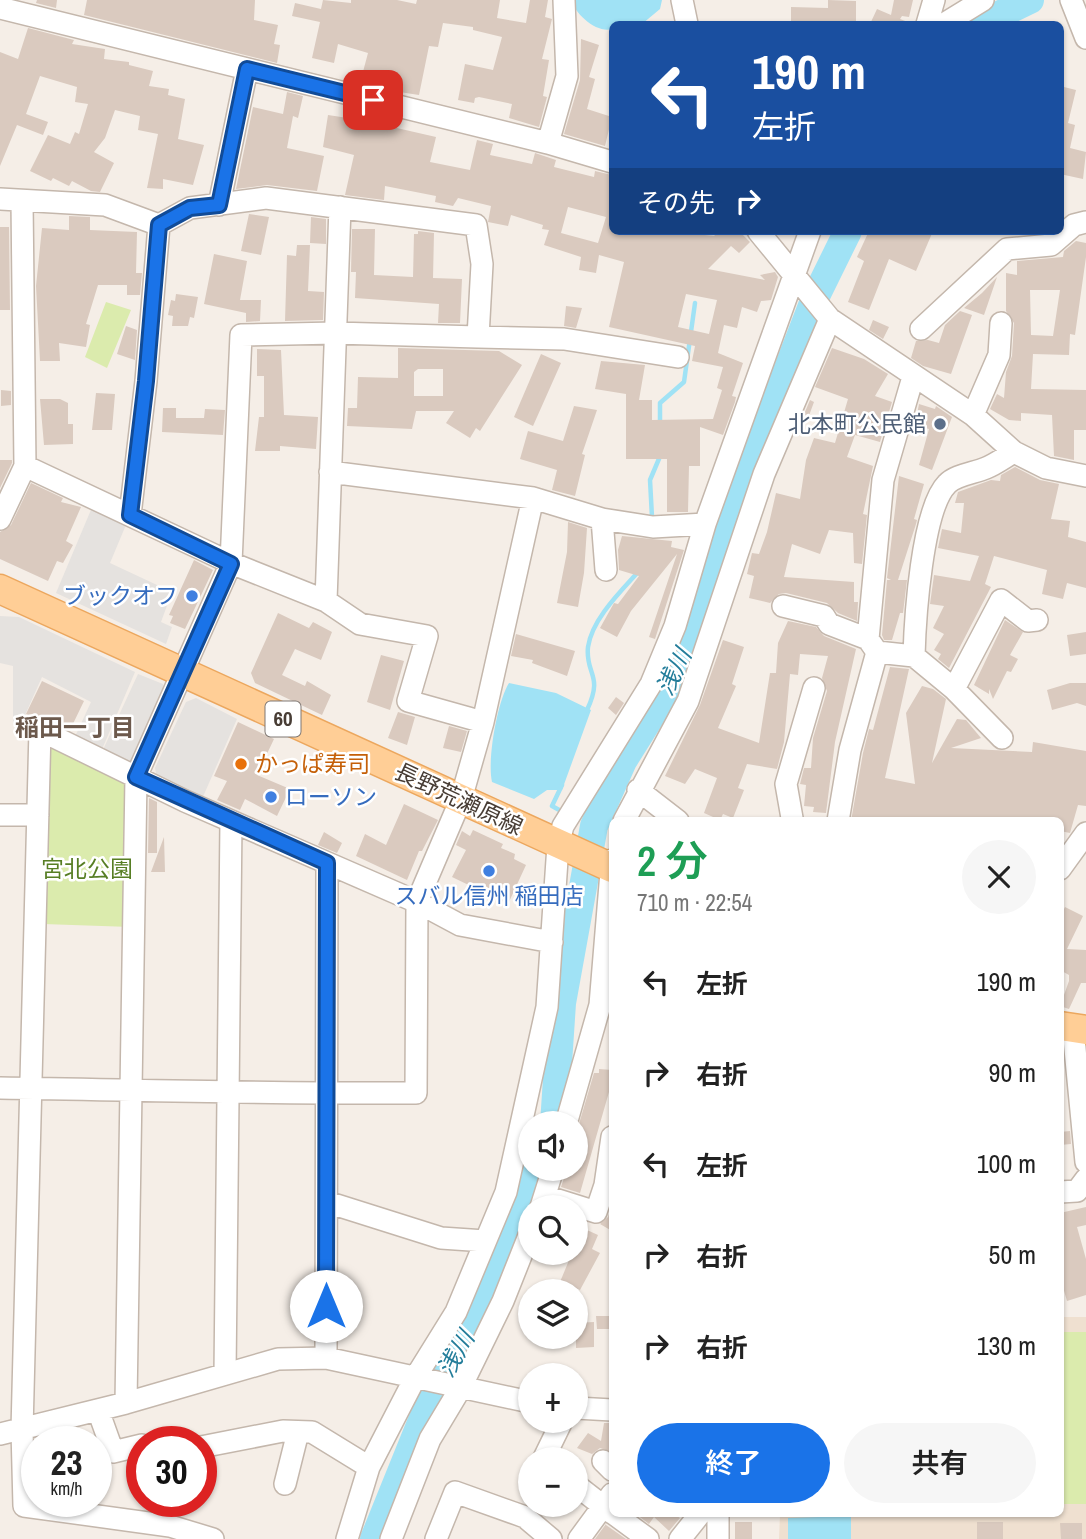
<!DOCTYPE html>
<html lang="ja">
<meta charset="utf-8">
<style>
body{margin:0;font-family:"Archivo Narrow","Noto Sans JP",sans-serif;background:#f6f6f6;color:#222;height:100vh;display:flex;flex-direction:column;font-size:26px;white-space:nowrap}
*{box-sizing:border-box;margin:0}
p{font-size:23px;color:#767676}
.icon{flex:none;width:38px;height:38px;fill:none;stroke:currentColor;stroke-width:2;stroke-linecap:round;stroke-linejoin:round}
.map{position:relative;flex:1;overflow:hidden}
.sheet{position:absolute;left:609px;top:817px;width:455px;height:700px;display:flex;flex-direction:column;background:#fff;border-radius:10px;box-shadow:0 2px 5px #0004}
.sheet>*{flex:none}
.guide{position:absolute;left:609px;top:21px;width:455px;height:214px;border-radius:10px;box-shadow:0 2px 5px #0004;background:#1a4fa0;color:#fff;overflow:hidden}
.fabs{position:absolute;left:518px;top:1111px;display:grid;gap:14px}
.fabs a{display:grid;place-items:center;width:70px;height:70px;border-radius:50%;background:#fff;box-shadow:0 2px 5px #0004;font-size:35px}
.speed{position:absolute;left:21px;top:1426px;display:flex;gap:14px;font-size:35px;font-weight:700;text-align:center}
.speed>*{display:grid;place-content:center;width:91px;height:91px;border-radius:50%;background:#fff;box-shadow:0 2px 5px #0004;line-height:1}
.speed small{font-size:18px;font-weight:400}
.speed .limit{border:10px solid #d22;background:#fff;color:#111}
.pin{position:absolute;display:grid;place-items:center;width:60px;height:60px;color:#fff;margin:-30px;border-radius:14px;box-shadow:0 4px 10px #0006}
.me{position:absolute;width:77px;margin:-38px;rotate:0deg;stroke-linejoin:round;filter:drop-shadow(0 0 5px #0008)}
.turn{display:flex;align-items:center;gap:24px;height:147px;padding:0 28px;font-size:32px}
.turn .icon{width:91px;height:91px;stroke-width:2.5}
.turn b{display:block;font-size:49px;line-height:60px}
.then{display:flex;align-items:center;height:66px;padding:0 28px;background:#0003;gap:14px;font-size:26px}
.round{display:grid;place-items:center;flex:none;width:74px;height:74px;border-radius:37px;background:#f6f6f6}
.headline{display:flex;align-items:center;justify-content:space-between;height:119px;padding:0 28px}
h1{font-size:42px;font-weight:600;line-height:52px;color:#1e9e55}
.action{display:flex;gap:14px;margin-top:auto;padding:14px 28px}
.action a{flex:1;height:80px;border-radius:42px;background:#1a73e8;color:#fff;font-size:28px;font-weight:600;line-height:80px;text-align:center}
.action a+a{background:#f6f6f6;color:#222}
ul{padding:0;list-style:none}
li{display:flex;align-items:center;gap:21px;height:91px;padding:0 28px}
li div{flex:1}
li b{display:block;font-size:26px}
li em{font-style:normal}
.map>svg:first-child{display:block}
.education{fill:#efe0d0}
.green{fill:#dbebad}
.parking{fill:#e5e2df}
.water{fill:#a0e2f5}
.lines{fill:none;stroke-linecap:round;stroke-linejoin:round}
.stream{stroke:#a0e2f5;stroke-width:4.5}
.river{stroke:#a0e2f5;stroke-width:28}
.building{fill:#dacabf;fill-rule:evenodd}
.minor-casing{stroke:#c4b7ac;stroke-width:24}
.major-casing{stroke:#eca75e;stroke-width:31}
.minor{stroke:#fff;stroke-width:21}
.major{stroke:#ffce96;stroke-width:28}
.route-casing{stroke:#114b97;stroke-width:18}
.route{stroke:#1a73e8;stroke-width:12}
.service-dot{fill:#5c6f8a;stroke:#fff;stroke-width:2.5}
.shop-dot{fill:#3f7fe0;stroke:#fff;stroke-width:2.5}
.food-dot{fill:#e8710a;stroke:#fff;stroke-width:2.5}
.labels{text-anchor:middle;stroke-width:5;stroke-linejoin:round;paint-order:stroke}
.shield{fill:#fff;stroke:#7f7772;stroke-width:2}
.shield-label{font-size:21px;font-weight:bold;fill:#483d35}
.service-label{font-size:23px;fill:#4e5e75;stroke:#fff;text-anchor:end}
.shop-label{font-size:23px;fill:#366cbe;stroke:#fff;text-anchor:end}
.food-label{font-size:23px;fill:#c56008;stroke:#fff;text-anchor:start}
.street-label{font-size:23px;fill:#483d35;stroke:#fff}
.park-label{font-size:23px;fill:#577e24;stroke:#fff}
.water-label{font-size:24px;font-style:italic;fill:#237d9a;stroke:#fff}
.neighbourhood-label{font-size:24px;font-weight:bold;fill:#6c594c;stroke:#fff}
</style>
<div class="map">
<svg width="1086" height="1539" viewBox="0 0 1086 1539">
<rect width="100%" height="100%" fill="#f5eee7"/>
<!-- education -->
<path class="education" d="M1061,1317h25v222h-307l1,-24 280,-1z"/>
<!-- green -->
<path class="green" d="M106,302l25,8 -24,58 -22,-11z
M45,739l86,42v146l-88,-3z
M1061,1332h25v172h-25z"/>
<!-- parking -->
<path class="parking" d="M93,505l35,15 -18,43 62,29 -11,30 11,5 -6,17 -110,-51z
M0,616l19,1 116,55 -35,82 -27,-13 18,-39 -49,-25 -21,47 -8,-1v-57l-13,-3z
M138,674l25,10 2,9 -32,69 -8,2 -24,-10z
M196,698l41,21 -35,80 -45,-21 -2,-10 31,-66z"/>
<!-- water -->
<path class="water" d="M572,0h90l-2,9 -18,15h-30v5c-14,5 -38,-15 -40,-29z
M509,683l47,10 35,17 -29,80h-15l-13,9 -42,-17c-5,-21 5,-80 17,-99z
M851,1516v23h-63v-21z"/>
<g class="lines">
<!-- stream -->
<path class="stream" d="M660,424v-21l24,-21 11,-79
M652,517l-2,-37 11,-26
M587,710c17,-36 -2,-35 1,-63 4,-28 33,-56 51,-76
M561,811l-9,-5 10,-21
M587,823l7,2"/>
<!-- river -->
<path class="river" d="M980,24l50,-24
M554,1124l8,-121 32,-177 29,-65 57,-91 22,-69 63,-173 50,-130 33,-67
M374,1539l57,-141 41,-71 36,-78 28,-80"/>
</g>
<!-- building -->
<path class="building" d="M37,0h20l-1,8 -20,-5z
M87,0h168l-1,20 24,5 -4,19 6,1 -3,18 -193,-48z
M323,0l28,3v-3h46l19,4 1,-4h83l-3,18 29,5 4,-23h18l-3,17 7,2 -10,40 7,1 -6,36 4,1 -8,30 -30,-9 3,-14 -33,-7 -4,1 -1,5 -16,-3 7,-36 28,6 9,-33 -29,-7v-3l-30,-4 -5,24 -9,-1 -10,49 -26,-4 -33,-8 8,-30 -30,-9 -4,19 -22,-5 8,-36 -28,-6 3,-13 26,6z
M828,0l28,1v23h-65v-17l37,1z
M894,0h19l-4,17 -7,-1 -2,3 13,5h-43l7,-15 14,6z
M28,28l46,12 -2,4 33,5 -1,10 25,3v3l24,6 -4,15 20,3 -1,6 17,4 -7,40 26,6 -11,40 -30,-6v10l-16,-1 11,-54 -20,-4 2,-14 -25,-6 -10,28 -11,14 20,11 -14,29 -9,-1 -19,-10 -3,5 -16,-8 -2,3 -21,-10 18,-36 22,9 5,-12 4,2 9,-30 -13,-2 2,-15 -37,-11 -14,38 22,8 -5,13 -26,-10 -17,41v-114l18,7z
M581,39l18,6 -10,32 6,2 -8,30 25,8 -7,29 -41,-12 16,-54z
M1060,86l16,4 -8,33 7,2 -5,23 16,4 -3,27 -23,-5z
M287,92l16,4 -5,22 -5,-2 -6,32 37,8 -7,35 -50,-6 -31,4 17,-82 30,7z
M364,111l14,4 -3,8 61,14 -6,25 40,8 7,-30 16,4 -3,11 42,9 3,-11 21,7 -2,7 40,10 1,-6 17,4 -2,31h2v25h55l47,5 5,-5h20l11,11 -11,11 -8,-7 -23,23 57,11 -5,-5 15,-3 3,5 -7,23 -10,1 -4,11 -15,-5 -5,21 -13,-3 -6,28 25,10 -11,33 4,1 -1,5 -12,33 -23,-8v39h-11l-1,46h-21v-53h-41v-65l-31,-5 6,-28 44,4 -6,35h13v20l61,-1 9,-29 -5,-2 6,-21 -31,-6 3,-15 -86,-19 15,-65 -25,-7 -3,18 -17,-3 2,-13 -37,-12 5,-15 -7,-1 1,-4 -32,-10 -3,11 -20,-4 3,-16 -33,-8 -5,8 -18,-4 1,-6 -51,-10 -1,14 -39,-5 9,-40 -31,-8 5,-32 33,5zM568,207l38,10 -8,26 -37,-10zM686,294l31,6 -8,34 -31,-7z
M249,214l20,3 -8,38 -20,-4z
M69,216l21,1v13l47,2 -1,41h6l-2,22h-13v-10h-29l-12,39 4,1 -4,22 -27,-4 1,18h-20l-4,-75 6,-58 27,2z
M311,217l15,2v25l-16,-1z
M0,227h9l1,83h-10z
M352,229h23l-1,46 39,2 1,-43h4v-3l16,2 -1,45 29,1 -2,44h-22l1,-19 -84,-6 1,-26h-5z
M869,231h64l-17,40 -27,-12 -20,51 -21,-8 16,-41 -7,-4z
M1076,241l10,2v14l-11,78 -5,-1 -1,21 -36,-1 -2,35 55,1v40h-12v30l-20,-4 -2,-41 -31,-2v8l-12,-1 -19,-11 7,-15 7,4 2,-26 6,-16 2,-33 -8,-12v-38l11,2v-14l46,-4 1,-6zM1030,290h30l-7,46 -22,-1z
M297,245h13l-2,46 16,1 -1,28 -38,1 2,-66 9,1z
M214,254l33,7 -7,39h21l-1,21 -14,1v-9l-42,-9z
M997,277l-13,38 -20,-7 18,-15z
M176,294l22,3 -4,21 -4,-1 -2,9h-16l1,-10 -5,-1 3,-15 4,1z
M566,306l16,2 -6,20 -12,-2z
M960,311l12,4 -21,59 -28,-8 -12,-8 5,-17 12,-1 11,3 6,-18z
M873,320l16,7 -6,12 -14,-9z
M126,326l11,4 -2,30 -18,-6z
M398,348l101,3 23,14 -42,66 -4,-3 -6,10 -24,-15 8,-12h-38l-4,18 -65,-3 1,-18h9l1,-31 40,1zM418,369h25v27h-29v-24z
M832,348l32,11 24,15 -13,22 17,6 -12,40 -25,-7 -8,22 26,9 -10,48 4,1 -5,49 -8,-1 -1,-30 -24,-3 -9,24 -28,-10 -8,33 70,5v20h4l-1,19 -19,-8 -11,-10 -41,-10 -7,1 -9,9 -21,-5 5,-22 -7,-2 5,-21 7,1 8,-22 9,-39 24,6 6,-39 8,-22 21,5 13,-44 -33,-12z
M257,349l24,1 3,65 34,2 -2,32 -36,-3v5h-25l4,-34h5v-41h-7z
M541,354l20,9 -28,63 -19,-9z
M1,390l10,1v14l-10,1z
M96,393l19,1 -3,36h-20z
M40,399h20l8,4v21h5v20l-29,1z
M810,400l4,2 -7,19 -5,-2z
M919,404l16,5 1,-3 16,11 -20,53 -13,-5 10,-36 -14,-4z
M574,406l23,4 -15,44 3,1 -10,41 -23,-6 5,-20 -37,-11 8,-28 35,10z
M163,408h13v10h28l1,-9 20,1 -2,25 -61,-3z
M0,460h12v3l-12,25z
M1015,467l25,13 19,4 -8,35 19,2 -2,16 18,5v46l-19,-5 -4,16 -21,-5 5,-24 -53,-14 -9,28 6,3 -42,81 -11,-9 3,-5 -7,-4 10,-16 -11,-6 11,-22 -14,-2 4,-29 36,6 9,-25 -41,-8 4,-19 19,4 3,-30h-9l3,-11 33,-12 9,1 1,-6z
M899,476l25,8 -10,35 3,1 -1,4 -18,56h9l-4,33h-3l-8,27h-8l-2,-5 5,-55h4l-4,-2z
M31,483l32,15 -2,4 20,5 -15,34 7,4 -10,18 -6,-2 -9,20 -48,-22v-27l11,-7z
M568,522l19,6 -3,45 -6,34 -21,-4 10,-51z
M622,536l50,5 -1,6 13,3 -29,89 -6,-2 28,-83 -46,57 -14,26 -17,-9 14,-25 4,1 21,-28 -20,-6 -1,-20z
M194,560l19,10 -28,59 -15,-6 3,-7 -4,-1z
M278,613l31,15 4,-6 19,10 -11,28 -26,-11 -13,26 23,11 2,-5 24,14 -9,20 -67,-32 -4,-10z
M1005,620l18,12 -13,23 8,4 -7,13 -4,-1 -14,28 -4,-10v5l-15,-9z
M788,621l28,6 8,9 32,13 -21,93 -9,71 -13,-1 1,-5 -10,-1 2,-21 -6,-1 4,-16h7l2,-30 14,-47 -5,-13 6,-22 -28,-2 -2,21 -8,-1 -6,68 -7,27 -30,-5 -9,24 6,2 -11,28 -10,-4 -3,6 -16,-7 13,-35 -22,-9 -10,15 -20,-8 35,-71 23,-65 21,7 -12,37 4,2 -18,42 41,15 11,-70h6l2,-30z
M1086,632v22l-16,2 -3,-21z
M516,634l59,17 -8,25 -35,-13 1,-3 -22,-4z
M381,655l23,6 -14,49 -23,-8z
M890,667l19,2 -24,109 30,6 -9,-71 16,-27 11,3 13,10 -14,64 25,-44 9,1 15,18 -30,10 81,4 1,-10 53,9v55l-8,-1 -8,28 -10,-2v-10h-209l12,-68 6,-24 4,1z
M42,681l42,20 -14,29 -24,-12h-12l-8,-4z
M1070,683h16v23l-9,-3 -25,7 -5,-20z
M616,697l8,6 -8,12 -8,-7z
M398,712l17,5 -8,28 -19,-7z
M238,722l36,17 -17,36 33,14 -13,27 -32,-17 -5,11 -23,-10 10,-19 -13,-5z
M449,726l18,5 -6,21 -18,-4z
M149,798l8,4v51h-9z
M404,804l34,16 -16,31h-3l-12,29 -51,-24 9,-22 21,11z
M473,830l30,14 -2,4 14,6 -1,5 12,6 -18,39 -56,-27 14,-27 -10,-5 6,-14 8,5z
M324,832l18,11 -5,10 -19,-8z
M164,837l1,35h-14z
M1065,907l18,9 -16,33 19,1v33h-5l-12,26 -9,-3 9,-25v-6l-9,-5v-53z
M599,1069l13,1v22h-3l-29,101 -19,-6 6,-18h9v-35l18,-61h5z
M1070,1131l1,13 -11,1v-13z
M612,1204v27l-12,-7 8,-7z
M1086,1207v18l-9,2 9,32v36l-19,6 -7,-24v-64z
M576,1225l22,10 -6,14 8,4 -20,37 -20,-8 12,-29h4z
M596,1316h13l1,13h-13z
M594,1322v25l-18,1v-25z
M604,1423h8v29l-12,-4 -8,6 -15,-6 11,-15 13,8z
M636,1514h38l6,4 -11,13 -15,-14 -5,7z
M735,1522h17v17h-17z
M977,1522h26v17h-26z
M1060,1523h22v16h-21z
M606,1524v1l20,14h-31z"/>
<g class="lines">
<!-- minor casing -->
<g class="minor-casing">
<path id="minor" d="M682,0l5,24
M1071,0l15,38
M0,8l548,135 64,19
M927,24l7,-24
M944,24l39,-24
M548,143l19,-67 -3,-76
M0,199l105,6 54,20
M22,201l3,265 206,97 95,38 34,23 67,12 -19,65 75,21 50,-224
M219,205l28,-136
M159,225l31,-17 76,-10 210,27 6,39 -4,73 86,2 114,18
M758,231l72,88 143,96 41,37 32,16 40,8
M921,329l86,-80 44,-4 23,-20 12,-3
M973,415l26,-60 2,-32
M330,472l203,26 69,21 51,8 52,-3 105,-293
M130,515l16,-134 13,-156
M0,519l25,-53
M602,519l4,51
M326,601l14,-394
M783,606l41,10 5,8 39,15
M877,652l-9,-13 15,-159 30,-103
M954,689l47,-89 27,21 9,-1
M483,722l-22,77 -44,103 43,23 92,17
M1002,738l-48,-49 -40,-33c1,-37 8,-147 33,-172 8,-9 27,-11 39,-16 10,-4 19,-11 28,-16
M638,790l40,31
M0,815h38
M792,818l-6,-34 28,-96
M624,821l64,-120 76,-227 66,-155
M838,821l12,-71 27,-98 37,4
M1060,869l26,-36
M1073,1028l13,134
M0,1088c139,2 277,6 416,5l1,-191 -232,-101 -145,-71c-4,234 -12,467 -18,700l2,76 146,20 43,13
M566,1124l34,-119 12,-145
M1060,1192l17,-1 9,-12
M545,1196l51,16 9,-27 7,-48
M327,1202l114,36 44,3
M541,1207l12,-38
M326,1358l1,-495
M225,1374l6,-553
M126,1403l10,-626 95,-214 10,-228 94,-2 143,4
M576,1408l36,2
M98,1410l15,42 29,-7
M0,1434l126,-31 152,-44 48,-1 204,44
M201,1447l82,-16 29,1 57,35
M543,1460l19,-39
M603,1461l9,9
M285,1484l13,-52
M576,1485l36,28
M614,1514l34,25
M347,1539l22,-72 46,-89 41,-66 50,-120 41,-185 11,-162 5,-19 88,-142 24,-58 30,-102
M391,1539l39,-100 30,-50 43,-88 27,-68
M436,1539l19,-47 70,25 26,22
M579,1539l33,-45
M680,1539l20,-25
M718,1539v-25"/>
</g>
<!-- major casing -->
<g class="major-casing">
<path id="major" d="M0,589l612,279
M1060,1026l26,4"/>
</g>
<!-- minor -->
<use href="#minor" class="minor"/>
<!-- major -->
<use href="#major" class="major"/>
</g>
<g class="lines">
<!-- route casing -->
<g class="route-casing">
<path id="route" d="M326,1306l1,-443 -191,-86 95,-213 -101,-49 16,-134 13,-156 31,-17 29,-3 28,-136 126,31"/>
</g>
<!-- route -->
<use href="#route" class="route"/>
</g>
<!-- markers -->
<circle class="service-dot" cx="940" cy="424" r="7"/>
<g class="shop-dot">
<circle cx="192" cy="596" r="7"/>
<circle cx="271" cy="797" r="7"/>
<circle cx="489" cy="871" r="7"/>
</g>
<circle class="food-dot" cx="241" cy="764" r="7"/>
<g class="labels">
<!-- shield labels -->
<rect class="shield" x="265.5" y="701.5" width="35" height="35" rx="5"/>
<g class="shield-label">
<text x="283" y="726">60</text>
</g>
<!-- service labels -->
<g class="service-label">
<text x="926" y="432">北本町公民館</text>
</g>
<!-- shop labels -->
<g class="shop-label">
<text x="178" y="604">ブックオフ</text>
<text x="285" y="805" text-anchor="start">ローソン</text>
<text x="489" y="904" text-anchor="middle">スバル信州 稲田店</text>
</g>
<!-- food labels -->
<g class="food-label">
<text x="255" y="772">かっぱ寿司</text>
</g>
<!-- street labels -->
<g class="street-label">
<text transform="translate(459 799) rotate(25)" y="8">長野荒瀬原線</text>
</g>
<!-- park labels -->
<g class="park-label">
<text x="87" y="877">宮北公園</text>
</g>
<!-- water labels -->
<g class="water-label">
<text transform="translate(674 672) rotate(-64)" y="8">浅川</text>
<text transform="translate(456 1354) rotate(-60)" y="8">浅川</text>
</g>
<!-- neighbourhood labels -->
<g class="neighbourhood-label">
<text x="75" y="736">稲田一丁目</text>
</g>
</g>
</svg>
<div class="fabs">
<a><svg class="icon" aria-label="sound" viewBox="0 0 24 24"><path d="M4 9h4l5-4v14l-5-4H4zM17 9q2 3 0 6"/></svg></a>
<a><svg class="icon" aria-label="search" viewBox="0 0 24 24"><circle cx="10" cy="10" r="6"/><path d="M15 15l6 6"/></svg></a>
<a><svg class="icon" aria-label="layers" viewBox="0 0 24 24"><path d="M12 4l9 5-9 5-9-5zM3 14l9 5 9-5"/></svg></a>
<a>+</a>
<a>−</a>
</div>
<div class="speed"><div>23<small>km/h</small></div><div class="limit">30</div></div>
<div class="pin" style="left:373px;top:100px;background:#d93025"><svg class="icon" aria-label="arrive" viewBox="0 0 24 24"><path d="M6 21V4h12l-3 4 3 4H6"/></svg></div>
<svg class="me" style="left:326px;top:1306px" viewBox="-20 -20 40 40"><circle r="19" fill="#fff"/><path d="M0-13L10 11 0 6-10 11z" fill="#1a73e8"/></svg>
<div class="guide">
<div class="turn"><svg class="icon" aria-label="left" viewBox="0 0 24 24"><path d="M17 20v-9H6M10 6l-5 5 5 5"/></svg><div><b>190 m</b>左折</div></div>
<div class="then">その先<svg class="icon" aria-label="right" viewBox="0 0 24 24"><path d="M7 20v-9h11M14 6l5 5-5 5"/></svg></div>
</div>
<section class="sheet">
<div class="headline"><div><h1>2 分</h1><p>710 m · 22:54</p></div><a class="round"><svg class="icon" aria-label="close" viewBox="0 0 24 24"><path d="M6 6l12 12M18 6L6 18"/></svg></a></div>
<ul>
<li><svg class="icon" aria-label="left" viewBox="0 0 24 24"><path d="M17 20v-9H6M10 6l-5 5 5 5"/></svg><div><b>左折</b></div><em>190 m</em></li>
<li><svg class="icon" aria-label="right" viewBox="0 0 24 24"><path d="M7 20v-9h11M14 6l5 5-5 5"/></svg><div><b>右折</b></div><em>90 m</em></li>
<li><svg class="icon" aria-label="left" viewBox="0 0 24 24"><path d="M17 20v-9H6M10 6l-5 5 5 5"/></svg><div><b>左折</b></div><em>100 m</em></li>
<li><svg class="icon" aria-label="right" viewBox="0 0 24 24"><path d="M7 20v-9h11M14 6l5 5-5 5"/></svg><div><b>右折</b></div><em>50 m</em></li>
<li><svg class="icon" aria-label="right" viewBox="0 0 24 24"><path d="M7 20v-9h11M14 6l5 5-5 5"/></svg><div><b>右折</b></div><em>130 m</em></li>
</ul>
<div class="action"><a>終了</a><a>共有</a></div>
</section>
</div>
